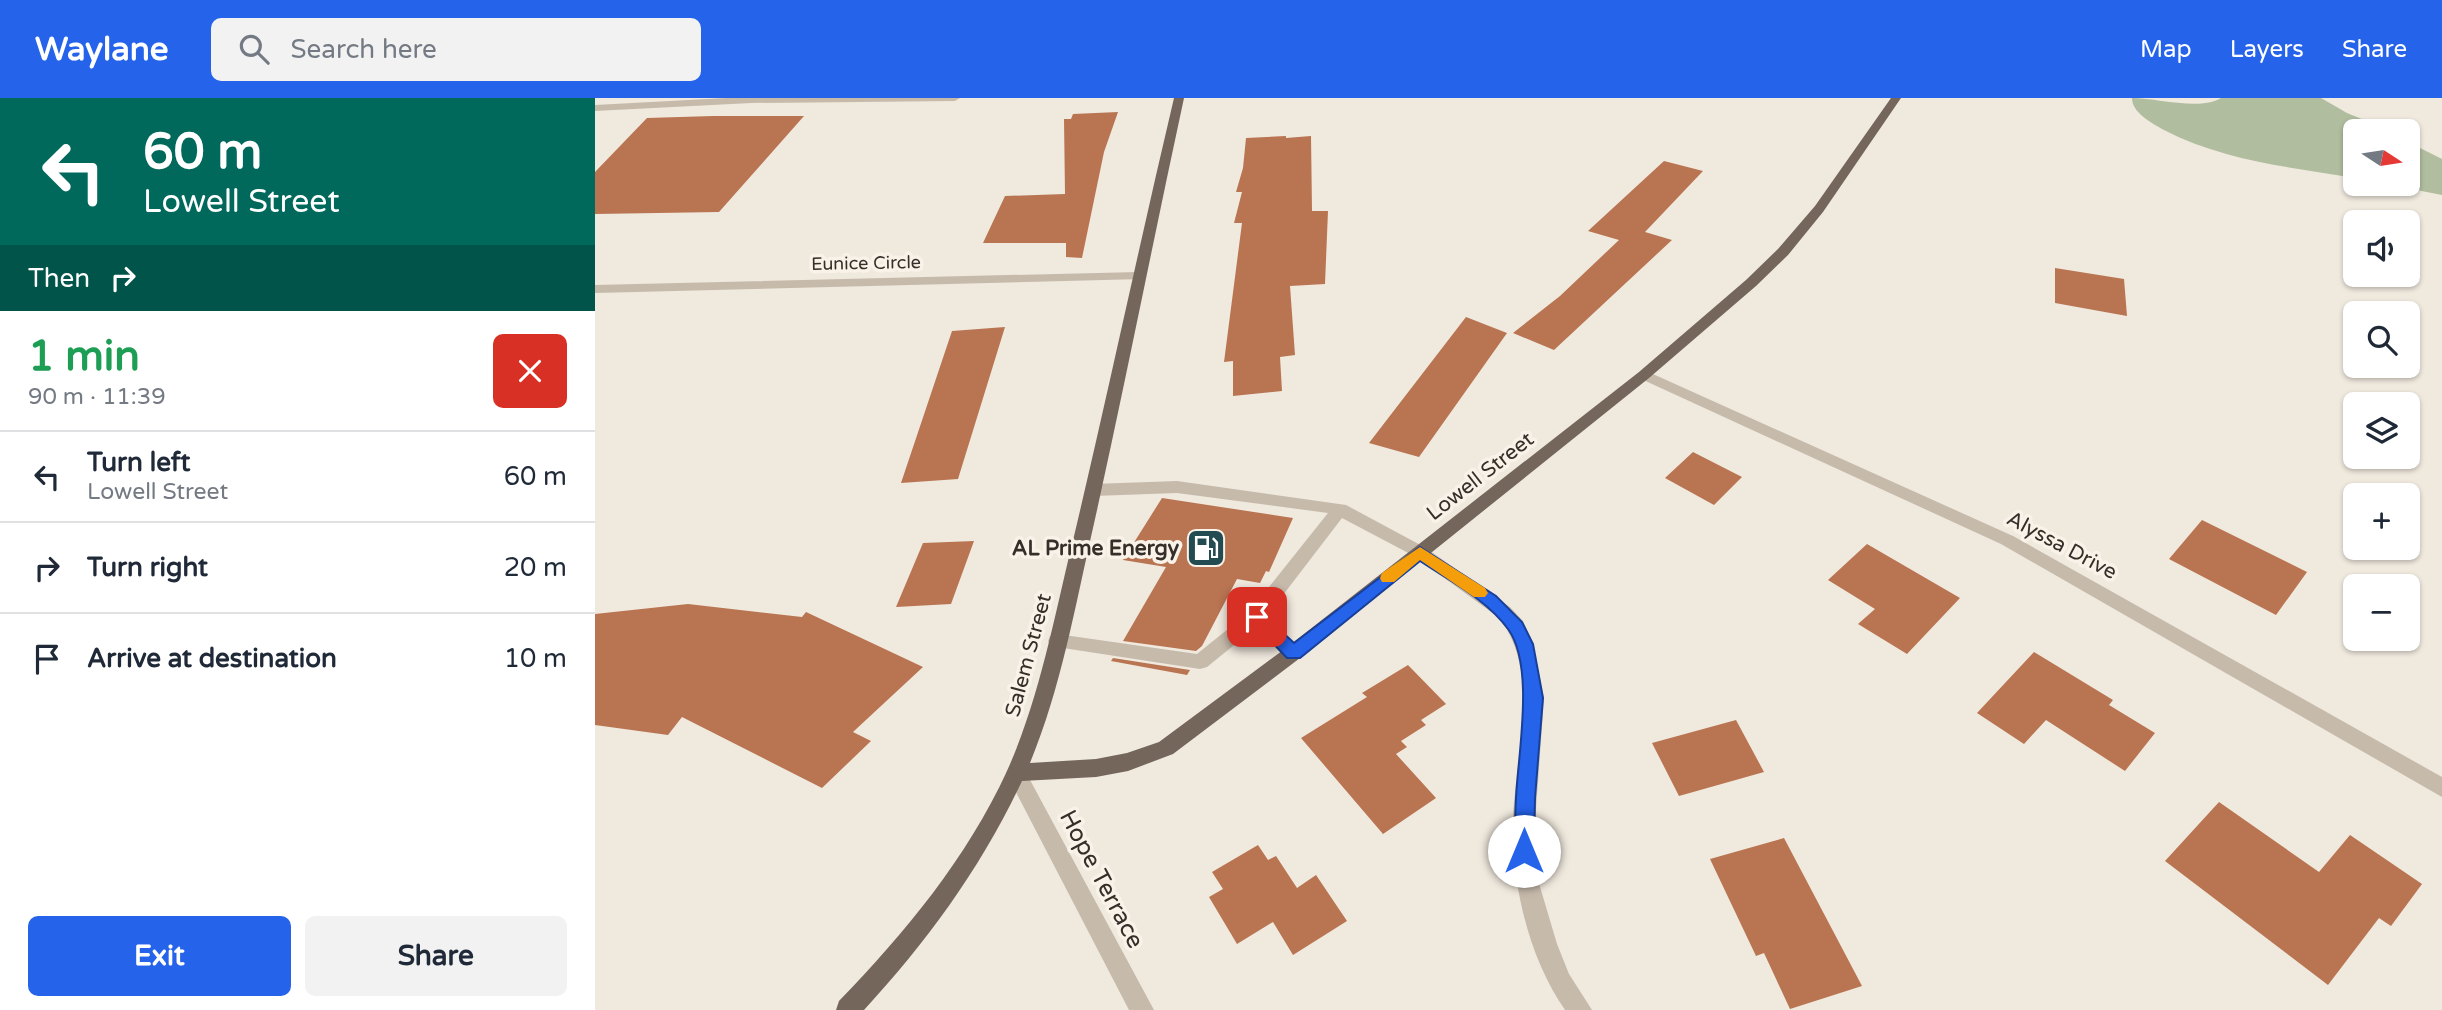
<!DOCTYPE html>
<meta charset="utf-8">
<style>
body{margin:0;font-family:"Varela Round",sans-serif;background:#f2f2f3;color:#1f2937;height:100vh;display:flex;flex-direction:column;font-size:26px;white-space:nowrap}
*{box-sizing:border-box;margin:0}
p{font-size:23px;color:#747a83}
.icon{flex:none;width:38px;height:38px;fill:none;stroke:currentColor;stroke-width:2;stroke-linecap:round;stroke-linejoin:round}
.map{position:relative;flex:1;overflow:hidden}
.side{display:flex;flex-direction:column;background:#fff;width:595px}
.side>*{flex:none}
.banner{background:#00695c;color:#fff;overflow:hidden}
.needle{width:46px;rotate:102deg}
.buttons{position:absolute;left:1748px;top:21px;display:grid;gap:14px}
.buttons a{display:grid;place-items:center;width:77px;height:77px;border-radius:10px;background:#fff;box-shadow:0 2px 5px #0004;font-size:35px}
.pin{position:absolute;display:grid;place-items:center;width:60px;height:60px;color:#fff;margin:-30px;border-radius:14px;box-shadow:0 4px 10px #0006}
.me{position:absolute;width:77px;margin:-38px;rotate:0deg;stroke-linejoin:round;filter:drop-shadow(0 0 5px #0008)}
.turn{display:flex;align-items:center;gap:24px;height:147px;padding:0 28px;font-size:32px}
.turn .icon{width:91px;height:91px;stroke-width:2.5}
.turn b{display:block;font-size:49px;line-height:60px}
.then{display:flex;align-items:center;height:66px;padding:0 28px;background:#0003;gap:14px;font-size:26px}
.round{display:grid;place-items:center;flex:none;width:74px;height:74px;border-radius:10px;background:#f2f2f3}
.headline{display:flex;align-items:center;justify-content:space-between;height:119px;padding:0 28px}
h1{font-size:42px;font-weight:800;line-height:52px;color:#1e9e55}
.button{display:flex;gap:14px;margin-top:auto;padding:14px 28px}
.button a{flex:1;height:80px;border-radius:10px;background:#2563eb;color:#fff;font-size:28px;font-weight:800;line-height:80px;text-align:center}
.button a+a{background:#f2f2f3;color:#1f2937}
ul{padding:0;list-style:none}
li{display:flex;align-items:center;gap:21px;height:91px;padding:0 28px;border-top:2px solid #e0e1e3}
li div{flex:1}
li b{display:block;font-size:26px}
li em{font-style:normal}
header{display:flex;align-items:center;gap:42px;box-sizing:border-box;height:98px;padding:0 35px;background:#2563eb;color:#fff}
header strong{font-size:33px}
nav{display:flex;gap:38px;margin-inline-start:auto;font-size:24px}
.search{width:490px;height:63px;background:#f2f2f3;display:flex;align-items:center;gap:18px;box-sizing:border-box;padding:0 24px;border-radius:10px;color:#747a83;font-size:26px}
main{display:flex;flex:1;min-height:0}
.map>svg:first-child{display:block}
.green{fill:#b0bd9f}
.building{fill:#b97452}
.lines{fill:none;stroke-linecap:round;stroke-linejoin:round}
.minor{fill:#c6baab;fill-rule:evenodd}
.major{fill:#75665c;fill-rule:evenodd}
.route{fill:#2563eb;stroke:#184099;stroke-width:2}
.slow{fill:#f59e0b}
.labels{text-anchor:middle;stroke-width:7;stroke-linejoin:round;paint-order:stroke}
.far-street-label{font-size:18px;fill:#352e29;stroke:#f8f2e9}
.street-label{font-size:21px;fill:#352e29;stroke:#f8f2e9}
.poi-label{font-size:21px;font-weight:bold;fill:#352e29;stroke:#f8f2e9;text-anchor:end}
.near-street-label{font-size:24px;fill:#352e29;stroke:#f8f2e9}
</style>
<header>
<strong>Waylane</strong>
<div class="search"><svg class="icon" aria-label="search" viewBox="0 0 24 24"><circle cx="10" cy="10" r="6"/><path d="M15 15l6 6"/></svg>Search here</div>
<nav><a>Map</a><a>Layers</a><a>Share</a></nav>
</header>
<main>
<section class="side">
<div class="banner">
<div class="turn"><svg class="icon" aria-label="left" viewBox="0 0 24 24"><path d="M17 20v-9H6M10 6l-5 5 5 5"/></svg><div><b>60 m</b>Lowell Street</div></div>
<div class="then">Then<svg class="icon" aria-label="right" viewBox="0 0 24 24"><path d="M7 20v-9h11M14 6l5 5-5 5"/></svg></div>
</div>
<div class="headline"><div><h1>1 min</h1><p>90 m · 11:39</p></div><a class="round" style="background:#d93025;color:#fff"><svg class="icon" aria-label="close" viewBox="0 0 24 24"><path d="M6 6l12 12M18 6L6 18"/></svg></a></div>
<ul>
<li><svg class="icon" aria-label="left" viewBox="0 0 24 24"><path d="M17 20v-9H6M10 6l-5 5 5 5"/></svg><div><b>Turn left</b><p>Lowell Street</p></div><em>60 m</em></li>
<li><svg class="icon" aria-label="right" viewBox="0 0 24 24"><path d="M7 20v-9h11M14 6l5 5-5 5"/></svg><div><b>Turn right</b></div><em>20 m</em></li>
<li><svg class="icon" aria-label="arrive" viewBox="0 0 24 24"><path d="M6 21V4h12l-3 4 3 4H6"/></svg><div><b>Arrive at destination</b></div><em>10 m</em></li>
</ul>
<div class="button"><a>Exit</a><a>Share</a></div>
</section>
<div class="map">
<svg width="1847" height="912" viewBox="0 0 1847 912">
<rect width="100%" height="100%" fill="#f0e9de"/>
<!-- green -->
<path class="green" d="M1537,0c25,0 68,13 89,0h100l26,15 44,18h-36v47c-66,-11 -131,-17 -191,-48 -12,-7 -32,-17 -32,-32z
M1813,44l34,17v36l-56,-11h22z"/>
<!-- building -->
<path class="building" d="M523,14l-14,40 -22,106 -16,-1v-14h-83l22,-47 60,-2 -1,-75h7l2,-5z
M118,18h91l-85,96 -124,2v-42l52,-54z
M691,38v2l25,-2 1,75h16l-3,73 -35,2 5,69 -15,2 2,34 -49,5v-35l-9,1 18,-139h-8l8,-31h-6l7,-24 3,-30z
M1069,63l39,10 -58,61 27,8 -118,110 -41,-17 47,-37 59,-56 -31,-9z
M1460,170l69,11 3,37 -72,-13z
M871,219l41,16 -88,124 -50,-14z
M410,229l-47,152 -57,4 51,-152z
M1098,354l49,25 -28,28 -49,-27z
M567,400l131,20 -24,54 -3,-1 -6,12 -23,-4 -35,67 -6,5 -73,-10 43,-74 -43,-7z
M1607,422l105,52 -31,43 -107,-56z
M379,443l-23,63 -55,3 27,-64z
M1272,446l93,54 -53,56 -49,-30 17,-15 -47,-29z
M93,506l114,13 4,-5 117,55 -70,65 18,9 -49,47 -140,-71 -14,18 -73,-10v-111z
M1439,554l79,48 -4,5 46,28 -30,38 -79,-51 -22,24 -47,-31z
M518,560l77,12 -3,5 -76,-14z
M813,567l38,39 -25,16 5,5 -25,16 6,6 -11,7 40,44 -53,36 -82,-96 66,-41 -5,-4z
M1141,622l28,52 -85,24 -27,-53z
M1624,704l100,70 31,-37 72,49 -31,42 -12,-8 -51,67 -163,-124z
M1189,740l78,148 -72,23 -26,-56 -8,3 -46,-97z
M663,747l10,15 8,-4 21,32 19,-13 31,46 -54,34 -20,-33 -36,22 -28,-47 14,-8 -11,-17z"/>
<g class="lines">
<!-- minor -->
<path class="minor" d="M131,0h234l-5,3 -204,2 -156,8v-6z
M543,174l7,4 -2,3 -548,14v-8z
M1049,272l369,166 429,241v20l-441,-253 -362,-166 -2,-3z
M582,383l169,24 80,43 84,59 13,14 10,23 11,54 -9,125 3,57 19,64 12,30 23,36h-27c-36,-52 -53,-124 -52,-187 1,-64 30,-152 -15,-206l-84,-61 -72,-38 -75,98 33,32 2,5 -2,5 -7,2 -7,-2 -31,-30 -48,39 -7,2 -150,-23 -2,-5 2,-5 7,-2 140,20 52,-42 79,-99 -151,-20 -84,3 -8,-6 8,-6z
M421,666l7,3 131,243h-25l-123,-237 3,-6z"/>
<!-- major -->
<path class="major" d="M579,0h10c-31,143 -59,287 -91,430 -18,79 -32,160 -63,235l66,-4 31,-6 32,-11 127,-94 353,-276 107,-92 32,-31 37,-43 76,-108h10l-78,114 -35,43 -32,31 -107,92 -349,280 -127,96 -45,17 -32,6 -74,4c-40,85 -94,160 -158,229h-28l3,-9c66,-68 128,-143 168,-230 34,-76 48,-159 68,-239 34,-144 65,-290 99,-434z"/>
</g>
<!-- route -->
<path class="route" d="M825,449l76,49 26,26 11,22 10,54 -8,100 -1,53 -3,6 -7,3 -7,-3 -3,-6c1,-18 1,-36 2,-53 2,-44 19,-132 -8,-169 -21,-29 -58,-48 -88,-68l-120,97h-13l-39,-41 3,-4h11l32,30z"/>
<!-- slow -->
<path class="slow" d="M825,449l65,41 3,5 -3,4h-11l-54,-37 -26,22h-12l-2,-4 2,-5z"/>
<!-- icons -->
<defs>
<g id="fuel-square" transform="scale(2.0125)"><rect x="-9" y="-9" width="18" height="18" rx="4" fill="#234b52" stroke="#f8f2e9"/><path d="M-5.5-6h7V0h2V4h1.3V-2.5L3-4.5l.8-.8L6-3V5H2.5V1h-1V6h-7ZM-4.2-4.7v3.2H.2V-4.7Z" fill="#fff"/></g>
</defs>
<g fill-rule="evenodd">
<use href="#fuel-square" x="611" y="450"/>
</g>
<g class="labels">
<!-- far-street labels -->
<g class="far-street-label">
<text transform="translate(271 165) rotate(-1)" y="6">Eunice Circle</text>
</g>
<!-- street labels -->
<g class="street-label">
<text transform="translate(885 378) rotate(-38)" y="7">Lowell Street</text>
<text transform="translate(1467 447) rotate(28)" y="7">Alyssa Drive</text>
<text transform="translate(433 557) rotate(-75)" y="7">Salem Street</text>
</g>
<!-- poi labels -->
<g class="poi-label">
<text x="584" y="457">AL Prime Energy</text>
</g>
<!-- near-street labels -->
<g class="near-street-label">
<text transform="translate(507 781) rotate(62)" y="8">Hope Terrace</text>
</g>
</g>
</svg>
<div class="buttons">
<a><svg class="needle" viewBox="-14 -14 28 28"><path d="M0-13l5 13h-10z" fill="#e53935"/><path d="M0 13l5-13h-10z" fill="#747a83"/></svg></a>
<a><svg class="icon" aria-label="sound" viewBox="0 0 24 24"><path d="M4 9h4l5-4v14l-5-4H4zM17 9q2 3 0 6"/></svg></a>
<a><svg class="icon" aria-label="search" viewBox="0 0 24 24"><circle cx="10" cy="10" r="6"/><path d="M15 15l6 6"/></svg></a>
<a><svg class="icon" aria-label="layers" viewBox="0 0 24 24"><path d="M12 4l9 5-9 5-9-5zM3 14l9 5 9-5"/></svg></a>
<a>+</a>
<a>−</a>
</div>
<div class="pin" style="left:662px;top:519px;background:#d93025"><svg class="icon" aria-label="arrive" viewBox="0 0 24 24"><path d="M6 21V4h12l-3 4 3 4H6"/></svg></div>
<svg class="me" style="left:929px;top:753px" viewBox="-20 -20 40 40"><circle r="19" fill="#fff"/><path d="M0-13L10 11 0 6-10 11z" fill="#2563eb"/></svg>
</div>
</main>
